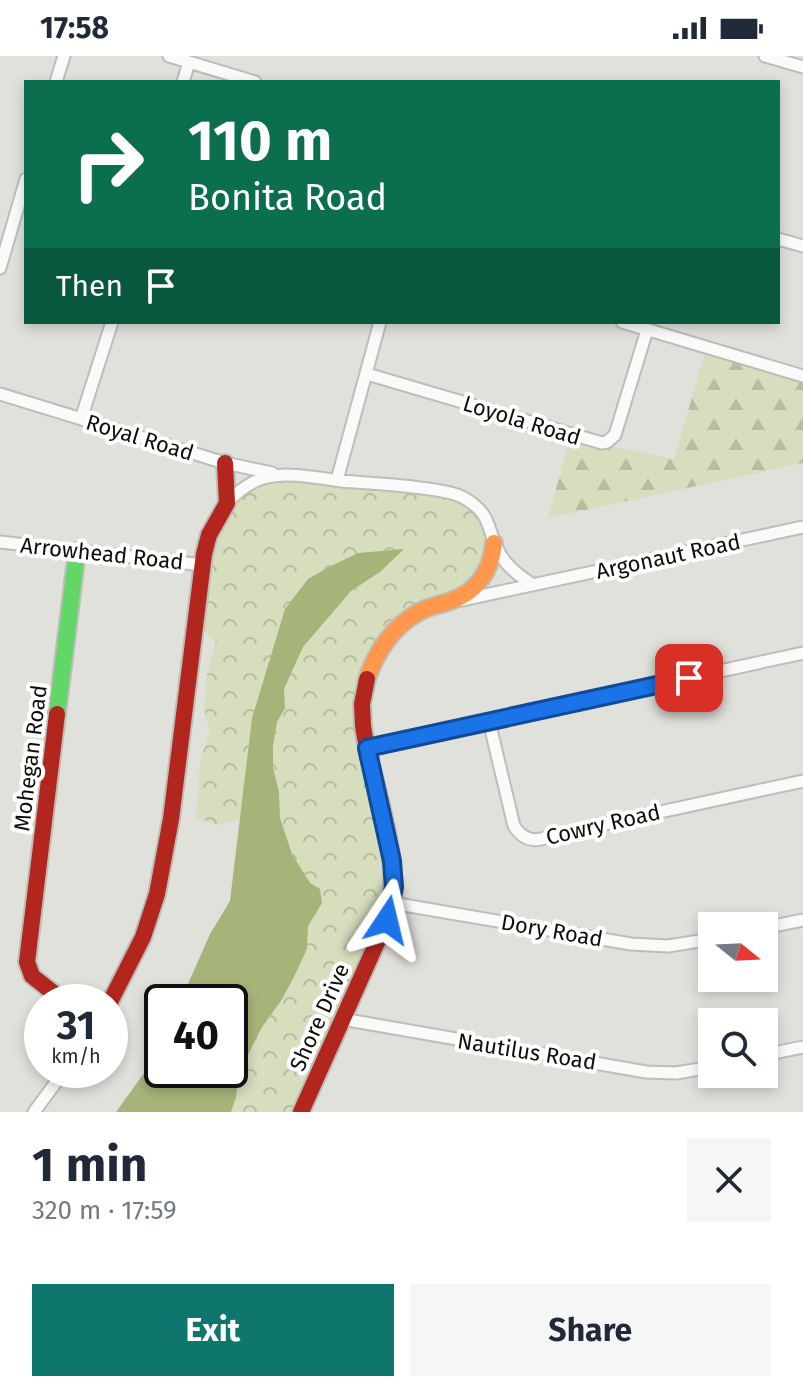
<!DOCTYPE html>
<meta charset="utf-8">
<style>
body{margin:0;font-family:"Fira Sans",sans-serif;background:#f6f6f7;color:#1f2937;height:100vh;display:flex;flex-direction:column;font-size:30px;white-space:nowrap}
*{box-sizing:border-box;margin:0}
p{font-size:26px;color:#747a83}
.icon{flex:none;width:44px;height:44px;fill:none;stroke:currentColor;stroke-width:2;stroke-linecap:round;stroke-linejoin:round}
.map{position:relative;height:1056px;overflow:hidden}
.panel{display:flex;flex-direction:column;background:#fff;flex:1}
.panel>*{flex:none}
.banner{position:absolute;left:24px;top:24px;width:756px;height:244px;border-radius:0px;box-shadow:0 4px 12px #0003;background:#0b6e4f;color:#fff;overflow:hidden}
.needle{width:52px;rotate:108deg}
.buttons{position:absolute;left:698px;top:856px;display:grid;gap:16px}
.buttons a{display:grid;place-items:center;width:80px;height:80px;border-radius:0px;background:#fff;box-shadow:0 4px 12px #0003;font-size:40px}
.speed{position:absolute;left:24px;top:928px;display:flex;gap:16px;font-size:40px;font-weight:700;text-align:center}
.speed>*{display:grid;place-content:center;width:104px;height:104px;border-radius:50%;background:#fff;box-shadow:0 4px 12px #0003;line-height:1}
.speed small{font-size:20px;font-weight:400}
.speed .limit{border:4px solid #111;border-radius:12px;background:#fff;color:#111}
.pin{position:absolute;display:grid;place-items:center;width:68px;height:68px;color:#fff;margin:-34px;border-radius:16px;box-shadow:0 4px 12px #0006}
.me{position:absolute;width:88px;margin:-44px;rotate:10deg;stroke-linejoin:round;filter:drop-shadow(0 0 6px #0008)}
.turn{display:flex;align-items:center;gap:28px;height:168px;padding:0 32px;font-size:36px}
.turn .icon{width:104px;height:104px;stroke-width:2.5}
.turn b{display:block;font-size:56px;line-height:68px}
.then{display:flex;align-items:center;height:76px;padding:0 32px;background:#0003;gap:16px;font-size:30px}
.round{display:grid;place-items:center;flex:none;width:84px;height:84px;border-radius:0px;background:#f6f6f7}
.headline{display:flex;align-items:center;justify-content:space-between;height:136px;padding:0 32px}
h1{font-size:48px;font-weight:700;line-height:60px}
.action{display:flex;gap:16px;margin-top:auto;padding:16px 32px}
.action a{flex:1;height:92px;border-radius:0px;background:#0f766e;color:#fff;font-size:32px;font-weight:700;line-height:92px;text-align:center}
.action a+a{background:#f6f6f7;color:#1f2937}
.status{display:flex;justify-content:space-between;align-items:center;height:56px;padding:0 40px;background:#fff;direction:ltr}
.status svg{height:22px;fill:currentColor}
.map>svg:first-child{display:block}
.forest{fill:url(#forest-firs)}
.park{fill:url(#park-crowns)}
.water{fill:#a7b479}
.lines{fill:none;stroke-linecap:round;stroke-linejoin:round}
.street-casing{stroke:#bdbeb9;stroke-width:15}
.fast-casing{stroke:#bdbeb9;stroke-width:20}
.slow-casing{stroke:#bdbeb9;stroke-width:20}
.jam-casing{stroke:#bdbeb9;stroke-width:20}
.street{stroke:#fafafa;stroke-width:11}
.fast{stroke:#63d668;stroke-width:16}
.slow{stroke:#ff974d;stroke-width:16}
.jam{stroke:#b3261e;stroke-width:16}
.route-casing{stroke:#114b97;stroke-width:20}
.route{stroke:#1a73e8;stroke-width:14}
.labels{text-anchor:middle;stroke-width:8;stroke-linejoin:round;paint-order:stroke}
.street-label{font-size:22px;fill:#0d0e0a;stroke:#fff}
</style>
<div class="status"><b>17:58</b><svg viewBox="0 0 49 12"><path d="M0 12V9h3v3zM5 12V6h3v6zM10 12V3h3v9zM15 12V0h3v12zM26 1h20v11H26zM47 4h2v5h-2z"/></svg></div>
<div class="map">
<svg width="803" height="1056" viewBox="0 0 803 1056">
<defs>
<pattern id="forest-firs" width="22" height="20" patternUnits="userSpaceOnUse" patternTransform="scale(2)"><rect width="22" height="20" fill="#d6debe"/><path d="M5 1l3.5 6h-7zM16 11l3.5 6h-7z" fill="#b6bda2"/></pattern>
<pattern id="park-crowns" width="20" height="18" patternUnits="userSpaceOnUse" patternTransform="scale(2)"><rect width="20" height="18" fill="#d6debe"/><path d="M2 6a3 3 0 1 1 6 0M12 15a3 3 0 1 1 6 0" fill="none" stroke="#b6bda2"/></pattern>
</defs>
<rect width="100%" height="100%" fill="#e0e1db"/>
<!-- forest -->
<path class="forest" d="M706,293l97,28v86l-255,55 22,-80 104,21z"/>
<!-- park -->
<path class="park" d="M264,420l200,22 26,32 -5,37 -21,25 -33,13 -63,60 -8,92 19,69 12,73 -90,213h-70l5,-14 2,-20 4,-11 20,-40 19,-26 13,-24 13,-28 1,-23 14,-23 -30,-49 -12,-36 -1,-26 -6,-25v-21l4,-24 8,-14 -1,-19 19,-42 48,-57 29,-18 -21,-19 -107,165 -12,101 -22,6 -22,-7 5,-61 9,-24 -6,-23 3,-35 9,-35 -21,-15 4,-39 26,-80z"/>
<!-- water -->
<path class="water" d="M404,493l-24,23 -29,19 -48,56 -19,42 1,19 -8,14 -4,24v21l6,25 1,26 12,36 18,29 10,6 2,14 -14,23 -1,23 -13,28 -13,24 -19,26 -20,40 -4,11 -2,20 -5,14h-115l46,-64v22h68v-68h-50l30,-68 20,-33 22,-183 33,-109 23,-30 21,-12 29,-14z"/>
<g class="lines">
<!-- street casing -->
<g class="street-casing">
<path id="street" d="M169,0l86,26
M765,0l38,11
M56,26l8,-26
M183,26l6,-20
M778,183l25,7
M0,212l26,-89
M622,266l181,54
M367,318l235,69 5,-1 8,-7 32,-105
M0,338l225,69 47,10
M81,363l31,-97
M337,424l43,-158
M227,447c11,-12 24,-22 40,-26 24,-5 50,1 74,4 36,3 74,4 110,12 8,2 16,6 22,11 17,13 15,25 23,42 7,18 22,29 37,39
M0,486l203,23
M462,544l341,-73
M489,665l25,105c9,14 21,17 36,10l253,-55
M367,692l436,-95
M392,847l239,41 37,2 44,-7
M764,872l39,-8
M342,963l304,53 30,1 36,-6
M764,999l39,-8
M34,1056l31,-42"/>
</g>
<!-- fast casing -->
<g class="fast-casing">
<path id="fast" d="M57,658l20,-163"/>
</g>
<!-- slow casing -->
<g class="slow-casing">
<path id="slow" d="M367,623c9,-27 26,-53 52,-67 8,-5 19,-7 29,-10 28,-9 43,-30 46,-59"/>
</g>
<!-- jam casing -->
<g class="jam-casing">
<path id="jam" d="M57,658l-30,248 5,14 33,26
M110,946l33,-65 14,-43 14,-75 33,-265 5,-19 18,-32 -2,-40
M301,1056l86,-192c18,-65 -15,-130 -24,-194l-1,-22 5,-25"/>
</g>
<!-- street -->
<use href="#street" class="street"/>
<!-- fast -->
<use href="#fast" class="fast"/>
<!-- slow -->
<use href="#slow" class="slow"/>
<!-- jam -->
<use href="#jam" class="jam"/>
</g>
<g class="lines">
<!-- route casing -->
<g class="route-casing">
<path id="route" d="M387,864l7,-33 -2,-26 -25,-113 322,-70"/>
</g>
<!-- route -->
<use href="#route" class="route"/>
</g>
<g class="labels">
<!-- street labels -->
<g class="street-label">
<text transform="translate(522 364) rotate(17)" y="8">Loyola Road</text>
<text transform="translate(140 381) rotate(17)" y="8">Royal Road</text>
<text transform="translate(102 497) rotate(6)" y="8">Arrowhead Road</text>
<text transform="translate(668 500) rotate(-12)" y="8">Argonaut Road</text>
<text transform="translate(30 702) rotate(-83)" y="8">Mohegan Road</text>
<text transform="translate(603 768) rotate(-13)" y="8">Cowry Road</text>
<text transform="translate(552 874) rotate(10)" y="8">Dory Road</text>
<text transform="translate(319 961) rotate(-66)" y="8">Shore Drive</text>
<text transform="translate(527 995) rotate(9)" y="8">Nautilus Road</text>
</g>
</g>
</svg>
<div class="buttons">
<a><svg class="needle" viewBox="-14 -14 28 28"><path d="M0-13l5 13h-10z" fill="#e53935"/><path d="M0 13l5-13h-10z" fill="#747a83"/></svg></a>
<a><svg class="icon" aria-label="search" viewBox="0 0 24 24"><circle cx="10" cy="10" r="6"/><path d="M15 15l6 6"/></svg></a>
</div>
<div class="speed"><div>31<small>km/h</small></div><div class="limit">40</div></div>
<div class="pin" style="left:689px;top:622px;background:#d93025"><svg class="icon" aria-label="arrive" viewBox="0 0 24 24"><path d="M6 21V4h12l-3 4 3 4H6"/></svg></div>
<svg class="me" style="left:387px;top:864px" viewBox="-20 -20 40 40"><path d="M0-17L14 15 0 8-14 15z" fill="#1a73e8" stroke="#fff" stroke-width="4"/></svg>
<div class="banner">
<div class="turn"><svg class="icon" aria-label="right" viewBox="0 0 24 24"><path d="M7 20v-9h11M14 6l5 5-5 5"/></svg><div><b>110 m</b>Bonita Road</div></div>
<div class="then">Then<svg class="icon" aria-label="arrive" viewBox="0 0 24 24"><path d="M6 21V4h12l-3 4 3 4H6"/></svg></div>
</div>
</div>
<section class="panel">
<div class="headline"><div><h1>1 min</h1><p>320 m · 17:59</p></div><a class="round"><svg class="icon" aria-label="close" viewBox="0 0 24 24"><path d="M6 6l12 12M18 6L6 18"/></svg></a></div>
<div class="action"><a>Exit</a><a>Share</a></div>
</section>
